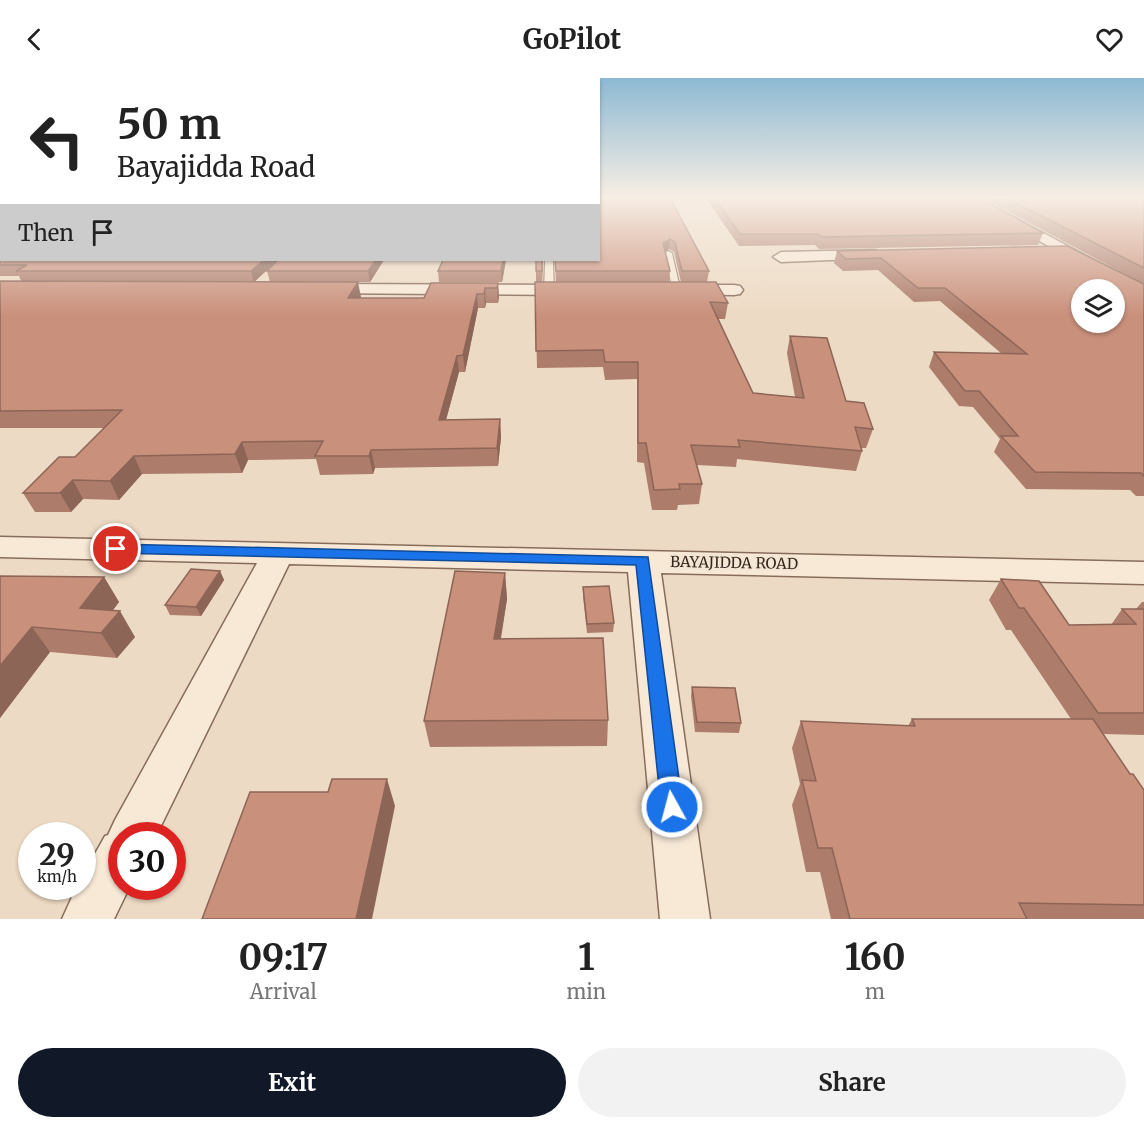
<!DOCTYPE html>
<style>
body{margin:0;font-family:Merriweather,serif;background:#f2f2f2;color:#222;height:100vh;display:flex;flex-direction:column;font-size:22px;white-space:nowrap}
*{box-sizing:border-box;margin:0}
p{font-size:20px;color:#767676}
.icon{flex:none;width:33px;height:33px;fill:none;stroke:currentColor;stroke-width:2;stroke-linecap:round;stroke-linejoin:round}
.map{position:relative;height:841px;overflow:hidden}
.side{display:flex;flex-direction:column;background:#fff;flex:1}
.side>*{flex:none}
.hud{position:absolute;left:0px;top:0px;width:600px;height:183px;box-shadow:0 2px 4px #0004;background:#fff;color:#222;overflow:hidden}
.tools{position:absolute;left:1071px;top:201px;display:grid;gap:12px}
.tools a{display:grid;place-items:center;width:54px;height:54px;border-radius:50%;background:#fff;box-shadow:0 2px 4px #0004;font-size:30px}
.speed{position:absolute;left:18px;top:744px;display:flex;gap:12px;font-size:30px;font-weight:700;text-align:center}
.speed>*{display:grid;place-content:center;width:78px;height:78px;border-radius:50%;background:#fff;box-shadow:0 2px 4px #0004;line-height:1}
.speed small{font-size:15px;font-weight:400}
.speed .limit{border:9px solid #d22;background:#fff;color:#111}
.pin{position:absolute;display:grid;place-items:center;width:51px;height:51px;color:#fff;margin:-26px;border:3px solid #fff;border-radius:50%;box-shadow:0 2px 6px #0007}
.me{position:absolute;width:66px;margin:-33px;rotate:353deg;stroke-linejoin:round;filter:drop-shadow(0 0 4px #0008)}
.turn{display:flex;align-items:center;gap:21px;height:126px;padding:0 18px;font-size:27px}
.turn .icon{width:78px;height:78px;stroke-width:2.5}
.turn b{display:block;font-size:42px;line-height:51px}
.then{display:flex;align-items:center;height:57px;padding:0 18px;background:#0003;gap:12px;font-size:22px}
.eta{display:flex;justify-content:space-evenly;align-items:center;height:102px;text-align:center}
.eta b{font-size:36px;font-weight:700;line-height:42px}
.action{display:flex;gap:12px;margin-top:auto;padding:12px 18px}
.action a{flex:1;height:69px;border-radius:36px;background:#111827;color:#fff;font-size:24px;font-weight:700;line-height:69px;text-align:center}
.action a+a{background:#f2f2f2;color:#222}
header{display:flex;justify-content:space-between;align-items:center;height:78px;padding:0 18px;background:#fff;font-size:27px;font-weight:700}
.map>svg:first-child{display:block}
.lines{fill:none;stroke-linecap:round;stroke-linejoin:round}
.service-casing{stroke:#876c5b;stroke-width:2}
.minor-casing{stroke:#876c5b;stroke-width:3}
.service{fill:#f8e9d7;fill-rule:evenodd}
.minor{fill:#f8e9d7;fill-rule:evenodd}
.wall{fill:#ad7c6b;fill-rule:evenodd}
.shaded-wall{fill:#8d6557}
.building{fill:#c9907c;stroke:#8d6557;stroke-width:1.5;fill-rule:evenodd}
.route{fill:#1a73e8;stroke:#114b97;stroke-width:1.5}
.labels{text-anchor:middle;stroke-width:5;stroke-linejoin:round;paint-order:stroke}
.street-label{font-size:15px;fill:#37271f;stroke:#f4e6d4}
</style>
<header><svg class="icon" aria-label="back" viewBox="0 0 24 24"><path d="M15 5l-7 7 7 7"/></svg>GoPilot<svg class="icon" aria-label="heart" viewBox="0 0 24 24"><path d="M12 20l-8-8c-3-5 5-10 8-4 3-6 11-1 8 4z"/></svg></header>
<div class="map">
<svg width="1144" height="841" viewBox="0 0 1144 841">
<rect width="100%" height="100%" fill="#eddac4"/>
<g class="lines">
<!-- service casing -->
<g class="service-casing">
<path id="service" d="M668,173l4,2 9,39 -8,-2 -9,-37z
M545,182h8l1,30 -5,3 -5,-3z"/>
</g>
<!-- minor casing -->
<g class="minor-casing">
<path id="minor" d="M962,120h16l166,89v12z
M875,172l5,2 3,3 -3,3 -99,4 -8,-5 8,-5z
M322,206l251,1 6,1 3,4 -3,4 -6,1 -257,-2 -3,-4 3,-4z
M682,207h52l6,1 3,4 -3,4 -6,1 -58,-1 -3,-4 3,-4z
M0,459l1144,25v22l-483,-11 49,346h-50l-32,-347 -339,-8 -133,272h-34v50h8l-16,33h-52l15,-33h5v-9l23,-41 3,-1 7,-15 142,-257 -257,-6z"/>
</g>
<!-- service -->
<use href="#service" class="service"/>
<!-- minor -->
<use href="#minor" class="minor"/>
</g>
<!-- wall -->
<path class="wall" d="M0,120l2,62h382l-14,22h-75l66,15 -1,1h64l74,-15 1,14 -1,6h-12l-1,5h-7l-13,64h-6l-13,48 54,-1 1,18 -3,29 -123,2 -2,6 -53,1 -4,-16 -68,1 -6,13 -100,1 -23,26 -36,-1 -12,13h-36l-12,-19 52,-36 30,-29h-105v-147h21l-2,-5h-19zM275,185l-8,8 3,11h-16z
M670,120l39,73 -2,11 21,21 -3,16h-7l35,74 42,4 -8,-44 3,-17 56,65 27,28 -7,19h-5l1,3 -6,20 -119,-12 -1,8 -39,-2 5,19 -3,20 -21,1 -1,5h-25l-8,-47 -7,-1v-83l-32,1 -2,-13 -66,1 -2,-86h1v-22h7l-1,22h14l-1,-22h43zM669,171l5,3 7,30h-12l1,-11 -5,-19z
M706,120h274l63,35 -5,12 -219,4 -4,-4 -76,1z
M983,120h161v298h-8l-6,-6 -104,-1 -32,-37 6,-13 -27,-32 -14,-1 -30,-39 5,-15 68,2 -62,-53 -26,1 -36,-32 -35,1 -9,-8 3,-12 306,33z
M506,182l-4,22h-63l-1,-11z
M220,493l4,9 -23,36 -31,-1 -5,-10z
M505,495l2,26 -6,40 107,81 -1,26 -177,1 -6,-26z
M0,498l104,1 15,25 -7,9 23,26 -18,21 -67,-6 -50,66z
M1001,501l68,46h42l11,-16h14l6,-7h2v133l-41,-1 27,40 14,16v129h-313l-11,-47h-14l-14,-67 8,-21 -8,-36 9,-27 107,5 4,-7h159l-60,-89h-5l-17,-30z
M583,509l31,36 -1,9 -26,1 -4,-37z
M692,609l49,36 -2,10 -44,-1 -4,-36z"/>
<!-- shaded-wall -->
<path class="shaded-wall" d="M670,161l-1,10 -7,5 1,-11z
M264,182h14l-24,22 -3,-11z
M376,182h8l-14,22 -2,-11z
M503,182h3l-4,22 -1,-11z
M542,182h1l-1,22z
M358,204l3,15 -10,16 -3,-15z
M498,205l1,14 -1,6 -1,-15z
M485,210l1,15 -1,5 -1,-14z
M477,216l1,14 -13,64 -2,-17z
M457,278l2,16 -18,66 -2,-18z
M500,341l1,18 -3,29 -1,-18z
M242,364l6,18 -6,13 -7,-19z
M371,372l4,18 -2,6 -4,-18z
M134,378l8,18 -23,26 -9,-19z
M73,402l10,19 -12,13 -11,-19z
M220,493l4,9 -23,36 -5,-9z
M505,495l2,26 -11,66 -2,-26z
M104,499l15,25 -23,31 -16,-25z
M120,533l15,26 -18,21 -16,-25z
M32,549l18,25 -50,66v-52z
M387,701l8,27 -23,113h-16z"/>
<!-- building -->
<path class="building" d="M0,120h2v62h262l-13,11h-235l11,-6h-27z
M598,120h72l39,73h-27l-7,-29 -5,-3 -7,4 7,28h-114l-1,-11h43z
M714,120h266l63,35 -221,4 -4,-3h-78z
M1006,120h138v70z
M1067,168l77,38v192l-3,-3 -106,-1 -34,-36h17l-39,-45h-14l-31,-39 93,2 -82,-66h-27l-37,-30 -35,1 -9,-8zM1082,212h32v32h-32z
M278,182h98l-8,11h-101z
M443,182h60l-2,11h-63z
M536,182h6v11h-6z
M0,203l358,1 -10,16h76l7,-15h67l-1,5h-12l-1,6h-7l-14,61 -6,1 -18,64 61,-1 -3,29 -126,2 -2,6h-54l8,-15 -81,1 -7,12 -101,2 -24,25 -37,-1 -13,13h-37l36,-36h16l47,-47 -122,1z
M535,204h181l12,21 -18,-1 43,91 51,5 -14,-62 37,2 19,63 18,2 9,26 -18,-2 7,24 -124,-11 2,7 -49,-2 11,39h-23l1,5 -26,1 -8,-47h-8v-81h-33l-2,-12 -67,1z
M191,491l29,2 -24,36 -31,-2z
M455,493l50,2 -11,66 109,-1 5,82 -184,1z
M0,498l104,1 -24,31 40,3 -19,22 -69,-6 -32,39z
M1001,501l38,2 30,44 67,-1 -14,-15h22v104h-46l-74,-105h-5z
M609,508l5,37 -27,1 -4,-37z
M692,609l43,1 6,35 -44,-1z
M912,641h181l37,55h3l11,16v115l-125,-2 8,16h-177l-18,-71h-14l-16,-68 14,1 -15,-60 114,5z
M332,701h55l-31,140h-154l48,-127h78z"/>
<!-- sky -->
<linearGradient id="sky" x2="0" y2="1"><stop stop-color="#8db9d3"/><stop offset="0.5" stop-color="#f7eee4"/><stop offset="1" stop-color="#f7eee4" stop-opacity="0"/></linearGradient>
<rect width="1144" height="238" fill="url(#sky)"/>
<!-- route -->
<path class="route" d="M116,466l532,13 35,250 -3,7 -8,3 -8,-3 -3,-7 -25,-242 -525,-12 -2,-4 2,-3z"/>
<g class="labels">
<!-- street labels -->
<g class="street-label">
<text transform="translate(734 485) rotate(1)" y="5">BAYAJIDDA ROAD</text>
</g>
</g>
</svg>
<div class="tools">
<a><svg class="icon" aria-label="layers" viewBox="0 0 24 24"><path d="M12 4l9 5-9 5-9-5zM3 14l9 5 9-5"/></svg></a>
</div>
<div class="speed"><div>29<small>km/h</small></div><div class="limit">30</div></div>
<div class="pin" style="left:116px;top:471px;background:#d93025"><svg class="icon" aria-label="arrive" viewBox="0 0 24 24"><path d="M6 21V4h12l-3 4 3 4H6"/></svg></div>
<svg class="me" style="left:672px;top:729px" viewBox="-20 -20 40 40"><circle r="17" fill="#1a73e8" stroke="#fff" stroke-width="3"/><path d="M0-11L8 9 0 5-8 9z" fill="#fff"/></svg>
<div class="hud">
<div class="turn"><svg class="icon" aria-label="left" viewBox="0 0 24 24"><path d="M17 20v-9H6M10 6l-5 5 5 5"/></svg><div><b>50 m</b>Bayajidda Road</div></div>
<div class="then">Then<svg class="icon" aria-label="arrive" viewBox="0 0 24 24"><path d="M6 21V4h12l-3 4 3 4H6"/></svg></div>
</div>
</div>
<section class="side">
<div class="eta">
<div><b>09:17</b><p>Arrival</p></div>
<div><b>1</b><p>min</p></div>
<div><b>160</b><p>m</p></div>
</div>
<div class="action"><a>Exit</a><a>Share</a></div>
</section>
